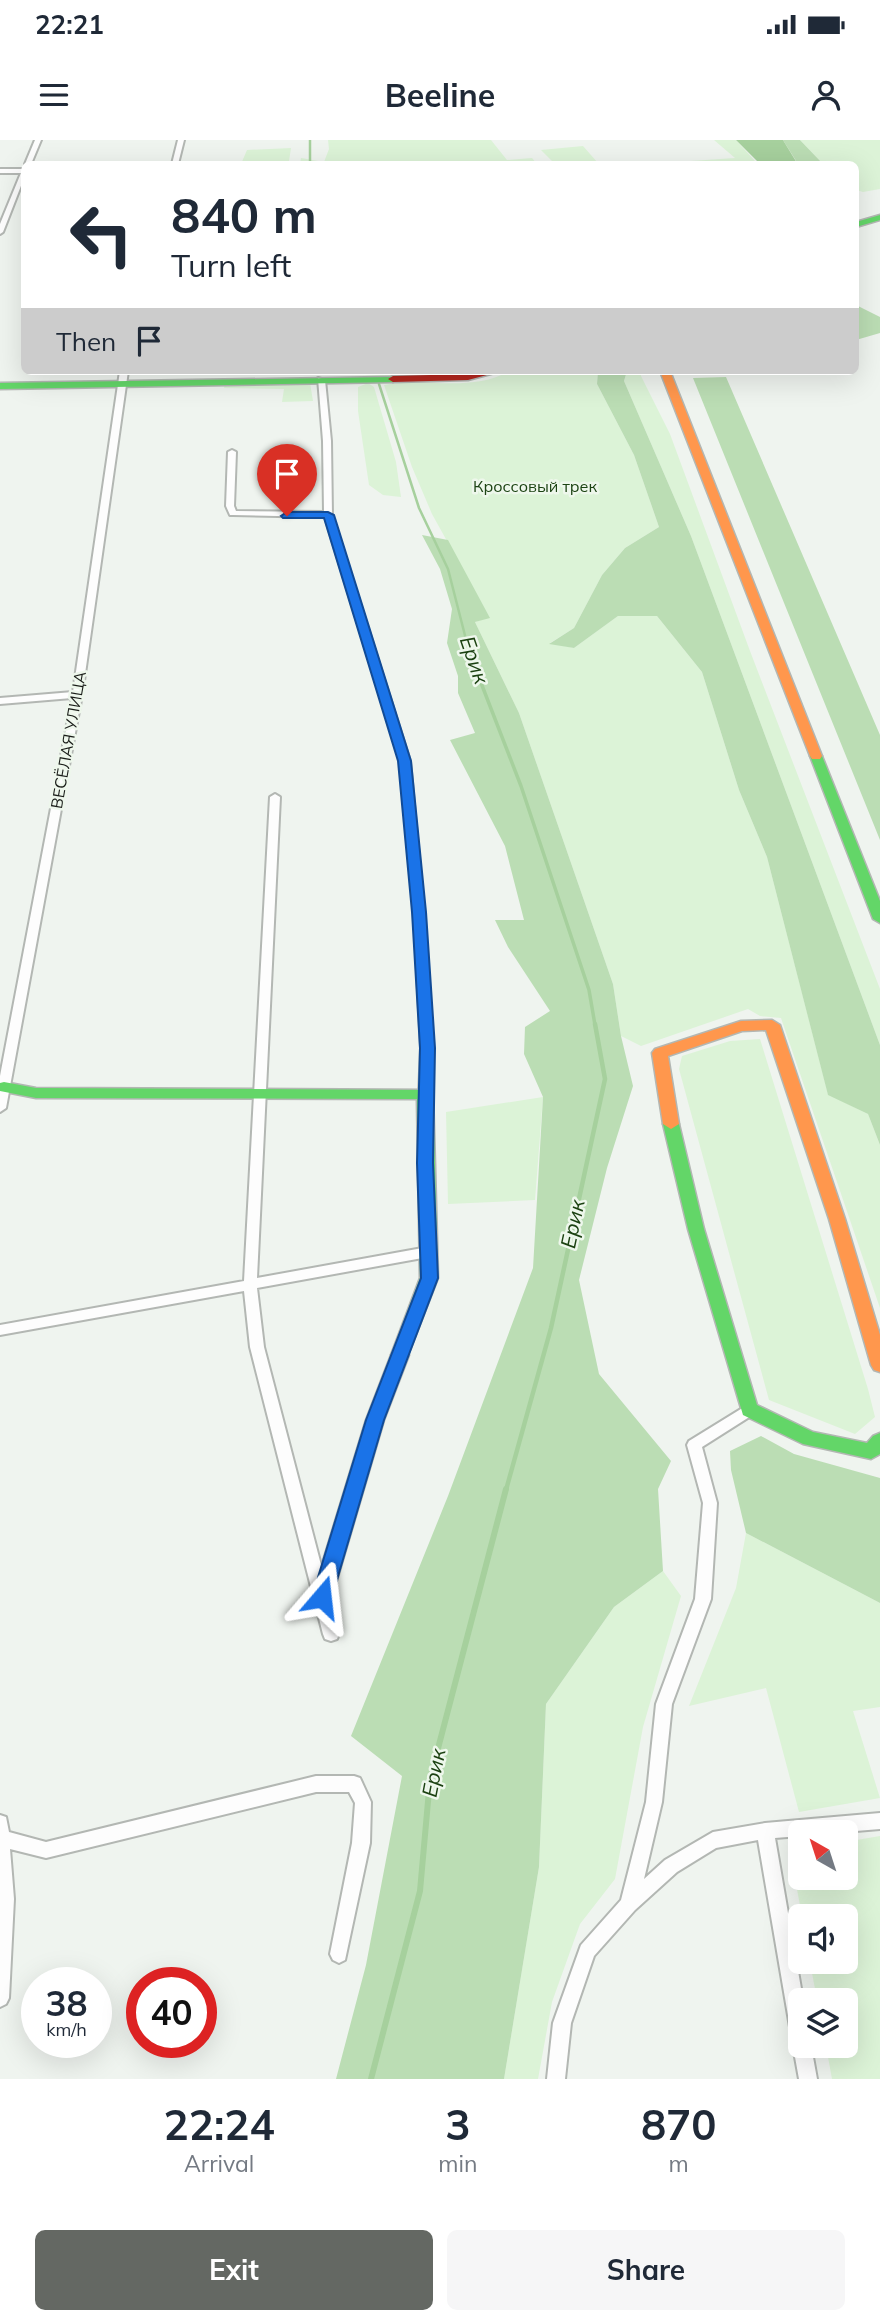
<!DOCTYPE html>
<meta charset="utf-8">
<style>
body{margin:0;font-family:Mulish,sans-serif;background:#f6f6f7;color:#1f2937;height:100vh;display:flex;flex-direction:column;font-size:26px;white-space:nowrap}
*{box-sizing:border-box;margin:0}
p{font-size:23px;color:#747a83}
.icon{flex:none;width:38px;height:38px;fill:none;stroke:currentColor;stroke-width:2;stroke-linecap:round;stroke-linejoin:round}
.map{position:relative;height:1939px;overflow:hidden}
.details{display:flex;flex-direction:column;background:#fff;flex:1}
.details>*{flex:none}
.hud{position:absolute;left:21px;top:21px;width:838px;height:214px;border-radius:10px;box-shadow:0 7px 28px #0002;background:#fff;color:#1f2937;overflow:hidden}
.needle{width:46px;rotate:321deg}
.buttons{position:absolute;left:788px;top:1680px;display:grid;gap:14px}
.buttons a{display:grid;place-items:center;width:70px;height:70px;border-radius:10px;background:#fff;box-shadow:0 7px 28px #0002;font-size:35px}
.speed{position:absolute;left:21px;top:1827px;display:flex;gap:14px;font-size:35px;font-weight:700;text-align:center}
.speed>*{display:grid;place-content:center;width:91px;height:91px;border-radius:50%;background:#fff;box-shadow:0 7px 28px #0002;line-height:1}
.speed small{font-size:18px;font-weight:400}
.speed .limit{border:10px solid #d22;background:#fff;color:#111}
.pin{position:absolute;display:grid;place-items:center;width:60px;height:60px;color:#fff;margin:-72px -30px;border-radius:50% 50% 50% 0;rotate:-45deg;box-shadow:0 0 7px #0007}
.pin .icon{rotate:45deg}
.me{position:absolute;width:77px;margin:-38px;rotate:17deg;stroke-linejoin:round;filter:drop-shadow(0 0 5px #0008)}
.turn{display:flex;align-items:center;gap:24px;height:147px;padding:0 35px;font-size:32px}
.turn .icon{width:91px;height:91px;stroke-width:2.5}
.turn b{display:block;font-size:49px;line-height:60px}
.then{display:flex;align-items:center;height:66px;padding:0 35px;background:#0003;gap:14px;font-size:26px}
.eta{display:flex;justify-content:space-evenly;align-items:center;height:119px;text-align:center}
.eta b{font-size:42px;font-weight:700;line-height:49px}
.action{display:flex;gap:14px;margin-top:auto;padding:14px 35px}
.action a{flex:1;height:80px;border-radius:10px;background:#646863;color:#fff;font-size:28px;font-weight:700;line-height:80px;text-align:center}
.action a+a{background:#f6f6f7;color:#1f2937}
.status{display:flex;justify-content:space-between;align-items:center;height:49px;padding:0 35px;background:#fff;direction:ltr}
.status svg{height:19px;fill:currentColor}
header{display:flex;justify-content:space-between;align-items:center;height:91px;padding:0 35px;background:#fff;font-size:32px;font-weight:700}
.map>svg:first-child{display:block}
.green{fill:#dcf3d7}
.forest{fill:#bbddb4}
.water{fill:#a6d09d}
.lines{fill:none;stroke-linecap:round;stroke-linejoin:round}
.stream-far3{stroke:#a6d09d;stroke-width:2.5}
.stream-far2{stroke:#a6d09d;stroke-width:3.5}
.stream-far1{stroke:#a6d09d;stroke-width:4.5}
.stream{stroke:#a6d09d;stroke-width:6}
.street-casing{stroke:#b3b7b3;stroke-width:4}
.fast-casing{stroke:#b3b7b3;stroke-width:3}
.slow-casing{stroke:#b3b7b3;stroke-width:3}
.jam-casing{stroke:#b3b7b3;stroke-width:3}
.street{fill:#fdfdfd;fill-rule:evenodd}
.fast{fill:#63d668;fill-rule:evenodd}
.slow{fill:#ff974d;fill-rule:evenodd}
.jam{fill:#b3261e;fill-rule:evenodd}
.route{fill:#1a73e8;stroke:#114b97;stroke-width:2}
.labels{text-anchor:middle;stroke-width:5;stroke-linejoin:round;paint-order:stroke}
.far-park-label{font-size:16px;fill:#1c4313;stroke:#eef7ec}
.far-street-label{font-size:16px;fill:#191c18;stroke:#eef7ec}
.water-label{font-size:21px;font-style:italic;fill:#1b4111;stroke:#eef7ec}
</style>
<div class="status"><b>22:21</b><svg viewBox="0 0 49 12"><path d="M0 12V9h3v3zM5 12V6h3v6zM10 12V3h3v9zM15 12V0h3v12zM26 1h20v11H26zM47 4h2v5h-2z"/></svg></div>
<header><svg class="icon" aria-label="menu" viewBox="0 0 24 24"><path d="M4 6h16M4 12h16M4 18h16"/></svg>Beeline<svg class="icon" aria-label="person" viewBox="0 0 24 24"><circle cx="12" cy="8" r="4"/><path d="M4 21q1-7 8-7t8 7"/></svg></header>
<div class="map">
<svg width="880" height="1939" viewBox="0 0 880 1939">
<rect width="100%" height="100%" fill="#eff4ef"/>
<!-- green -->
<path class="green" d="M328,0h163l16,20 25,-2 5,6h-237l1,-6 23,4 5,-13z
M714,0h22l19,21 -6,3h-55l-3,-3 44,-3z
M800,0h80v49l-17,3 -7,-2v-26h-33z
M583,6l15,17 -43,1 -14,-14z
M291,8l-2,13 -10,3h-38l6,-14z
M325,231h156c-49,13 -105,2 -155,4z
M509,231h89l-1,13 37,71 25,72 -34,21 -23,27 -28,53 -24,15 24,5 44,-32h39l45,56 37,118 28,67 61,237 40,20 12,31v163l-99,-290 -21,-2 -12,-7 -107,37 -20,-10 -8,-52 -94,-271 -44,-91 14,-5 -57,-103 -20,-47 -28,-82c40,-8 88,8 125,-14z
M627,231h14v5l29,58 80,217 130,338v56l-189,-509 -67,-155z
M225,243h85l3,18 -31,1 2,-13 -60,-1z
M368,243l6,4 22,75 5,35 -18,-2 -14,-10 -11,-74v-24z
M760,899l108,350 7,28 -20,17 -86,-34 -90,-331 3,-13 48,-15z
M543,957l-8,103 -87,4 -2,-92z
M746,1393l134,70v104l-27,4 27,87 -81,14 -33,-124 -77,18 47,-118z
M663,1431l18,25 -38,131 -28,152 -35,45 -28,78 -14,77h-34l35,-212 7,-163 68,-97z
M880,1696v243h-48l-6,-33h19v-46h-28l-7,-38h35v-46h-43l-12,-64 10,-2v28h45v-36z"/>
<!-- forest -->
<path class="forest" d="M783,0h17l23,24h-25z
M856,165l24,12v16l-24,7z
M598,231h29l-3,10 67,155 189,509v100l-12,-31 -40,-19 -61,-238 -28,-67 -37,-118 -45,-56h-39l-44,32 -25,-4 25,-16 28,-53 23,-27 34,-21 -25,-72 -37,-71z
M726,237l154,358v105l-187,-462z
M422,395l26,5 42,78 -15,4 44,91 94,271 8,52 12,50 -26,82 -28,112 20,94 72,87 -13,28 5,82 -49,36 -68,97 -7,163 -35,212h-168l30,-114 36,-189 -51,-40 97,-240 85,-228 10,-171 -19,-43 1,-27 25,-16 -42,-64 -13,-27h29l-19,-74 -55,-106 25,-7 -17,-40v-17l-11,-33 5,-34 -12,-40z
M761,1296l33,18 86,24v125l-134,-70 -15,-63 -1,-19z"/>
<!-- water -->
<path class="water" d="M736,0h47l14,23 -37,1z"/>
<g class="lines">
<!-- stream-far3 -->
<path class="stream-far3" d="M310,0v24
M379,244l40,124 29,61 23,90"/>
<!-- stream-far2 -->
<path class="stream-far2" d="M471,517l50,129 68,204 6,35"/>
<!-- stream-far1 -->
<path class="stream-far1" d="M506,1350l45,-162 54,-249 -10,-55"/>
<!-- stream -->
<path class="stream" d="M371,1939l49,-188 10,-112 76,-290"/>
<!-- street casing -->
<g class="street-casing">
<path id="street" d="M35,0h6l-10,24h-6z
M178,0h6l-6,24h-6z
M0,29h24v9l-21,54 -3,2v-10l21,-51h-21z
M120,231h8l-46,324 -76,413 -6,4v-36l72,-378 -72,6v-6l73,-6z
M318,238l7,2 6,61 1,74 78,246 14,151 9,136 -2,46 -6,4 -6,-4 2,-46 -7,-136 -14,-151 -75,-244 -92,-2h-3l-4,-9 2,-54 4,-2 4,2 -2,54 2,5 88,1 -1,-71z
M275,654l5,3 -23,481 171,-31 5,2 2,3 -2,3 -5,2 -171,31 7,59 75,287 -2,5 -6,2 -6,-2 -2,-5 -73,-287 -6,-56 -244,44v-10l244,-44 26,-484z
M749,1264l5,2 2,4 -2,4 -52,33 15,56 -6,96 -39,105 -10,98 -18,77 21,-19 48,-28 52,-9 115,-10v16l-36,3h-44v4l-25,2 28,162h-3v46h11l6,33h-18l-6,-33 2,-6 -4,-7 -33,-193 -42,8 -39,24 -42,38 -41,46 -23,67 -6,56h-18l6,-56 28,-78 40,-45 25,-98 10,-98 39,-105 8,-96 -16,-58 2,-4z
M316,1636h38l6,2 11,24 -1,41 -25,117 -6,3 -6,-3 -3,-6 22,-111 3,-40 -6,-11h-33l-270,66 -36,-9 4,50 -5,99 -3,6 -6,3v-192l6,2 3,15 37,10z"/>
</g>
<!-- fast casing -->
<g class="fast-casing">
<path id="fast" d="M880,75v5l-24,7v-5z
M396,237l2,2 -5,3 -393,7v-6z
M816,612l6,4 58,145v22l-7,-4 -63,-163z
M4,942l32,6 395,2 2,4 5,184 -32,82 -6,2 -6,-2 -3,-5 29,-77 -3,-179 -381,-1 -36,-7v-8z
M671,979l8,5 25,105 53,176 56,27 54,11 6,-7 7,-3v21l-9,5 -68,-15 -60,-29 -55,-186 -25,-105z"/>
</g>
<!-- slow casing -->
<g class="slow-casing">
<path id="slow" d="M660,231h10l152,385 -2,3h-8l-2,-3z
M772,880l8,5 65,194 35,116v37l-6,-2 -3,-5 -42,-146 -63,-189 -24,1 -74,25 11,68 -8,5 -8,-5 -11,-71 3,-4 86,-28z"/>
</g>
<!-- jam casing -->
<g class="jam-casing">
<path id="jam" d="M483,231h19l-34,9 -75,2 -5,-3 5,-3 75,-2z
M400,1208l6,2 3,5 -25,65 -52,177 -3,6 -7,3 -7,-3 -3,-6 54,-177 25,-65 3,-5z"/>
</g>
<!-- street -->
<use href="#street" class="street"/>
<!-- fast -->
<use href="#fast" class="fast"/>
<!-- slow -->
<use href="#slow" class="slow"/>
<!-- jam -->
<use href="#jam" class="jam"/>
</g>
<!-- route -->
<path class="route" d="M287,372h41l6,3 77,246 15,151 9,136 -2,115 5,115 -54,142 -52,177 -3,6 -7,3 -7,-3 -3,-6 54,-177 55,-142 -4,-115 3,-115 -8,-136 -14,-151 -74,-243h-41l-2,-2z"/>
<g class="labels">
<!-- far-park labels -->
<g class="far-park-label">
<text x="535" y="352">Кроссовый трек</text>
</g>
<!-- far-street labels -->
<g class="far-street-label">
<text transform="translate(68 600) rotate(-80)" y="6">ВЕСЁЛАЯ УЛИЦА</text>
</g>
<!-- water labels -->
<g class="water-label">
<text transform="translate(474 520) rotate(71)" y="7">Ерик</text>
<text transform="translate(573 1084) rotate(-78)" y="7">Ерик</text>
<text transform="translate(434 1633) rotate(-79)" y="7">Ерик</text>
</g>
</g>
</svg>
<div class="buttons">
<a><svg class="needle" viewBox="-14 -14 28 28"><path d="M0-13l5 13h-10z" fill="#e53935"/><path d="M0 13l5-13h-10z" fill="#747a83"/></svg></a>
<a><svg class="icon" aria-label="sound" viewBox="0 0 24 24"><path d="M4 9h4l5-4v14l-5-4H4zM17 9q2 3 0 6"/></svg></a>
<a><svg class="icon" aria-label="layers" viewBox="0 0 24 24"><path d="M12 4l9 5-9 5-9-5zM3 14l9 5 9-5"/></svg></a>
</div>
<div class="speed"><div>38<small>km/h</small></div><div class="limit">40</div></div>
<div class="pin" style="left:287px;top:376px;background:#d93025"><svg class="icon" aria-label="arrive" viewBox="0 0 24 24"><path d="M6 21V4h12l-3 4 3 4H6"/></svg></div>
<svg class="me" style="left:322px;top:1457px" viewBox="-20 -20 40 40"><path d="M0-17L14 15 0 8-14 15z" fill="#1a73e8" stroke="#fff" stroke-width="4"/></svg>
<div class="hud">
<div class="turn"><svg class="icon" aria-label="left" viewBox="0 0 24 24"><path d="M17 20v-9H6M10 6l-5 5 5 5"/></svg><div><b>840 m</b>Turn left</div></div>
<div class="then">Then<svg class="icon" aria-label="arrive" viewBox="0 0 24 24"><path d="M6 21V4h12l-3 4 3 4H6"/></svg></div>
</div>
</div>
<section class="details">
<div class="eta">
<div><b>22:24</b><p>Arrival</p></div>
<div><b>3</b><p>min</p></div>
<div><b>870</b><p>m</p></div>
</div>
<div class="action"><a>Exit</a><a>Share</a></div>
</section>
